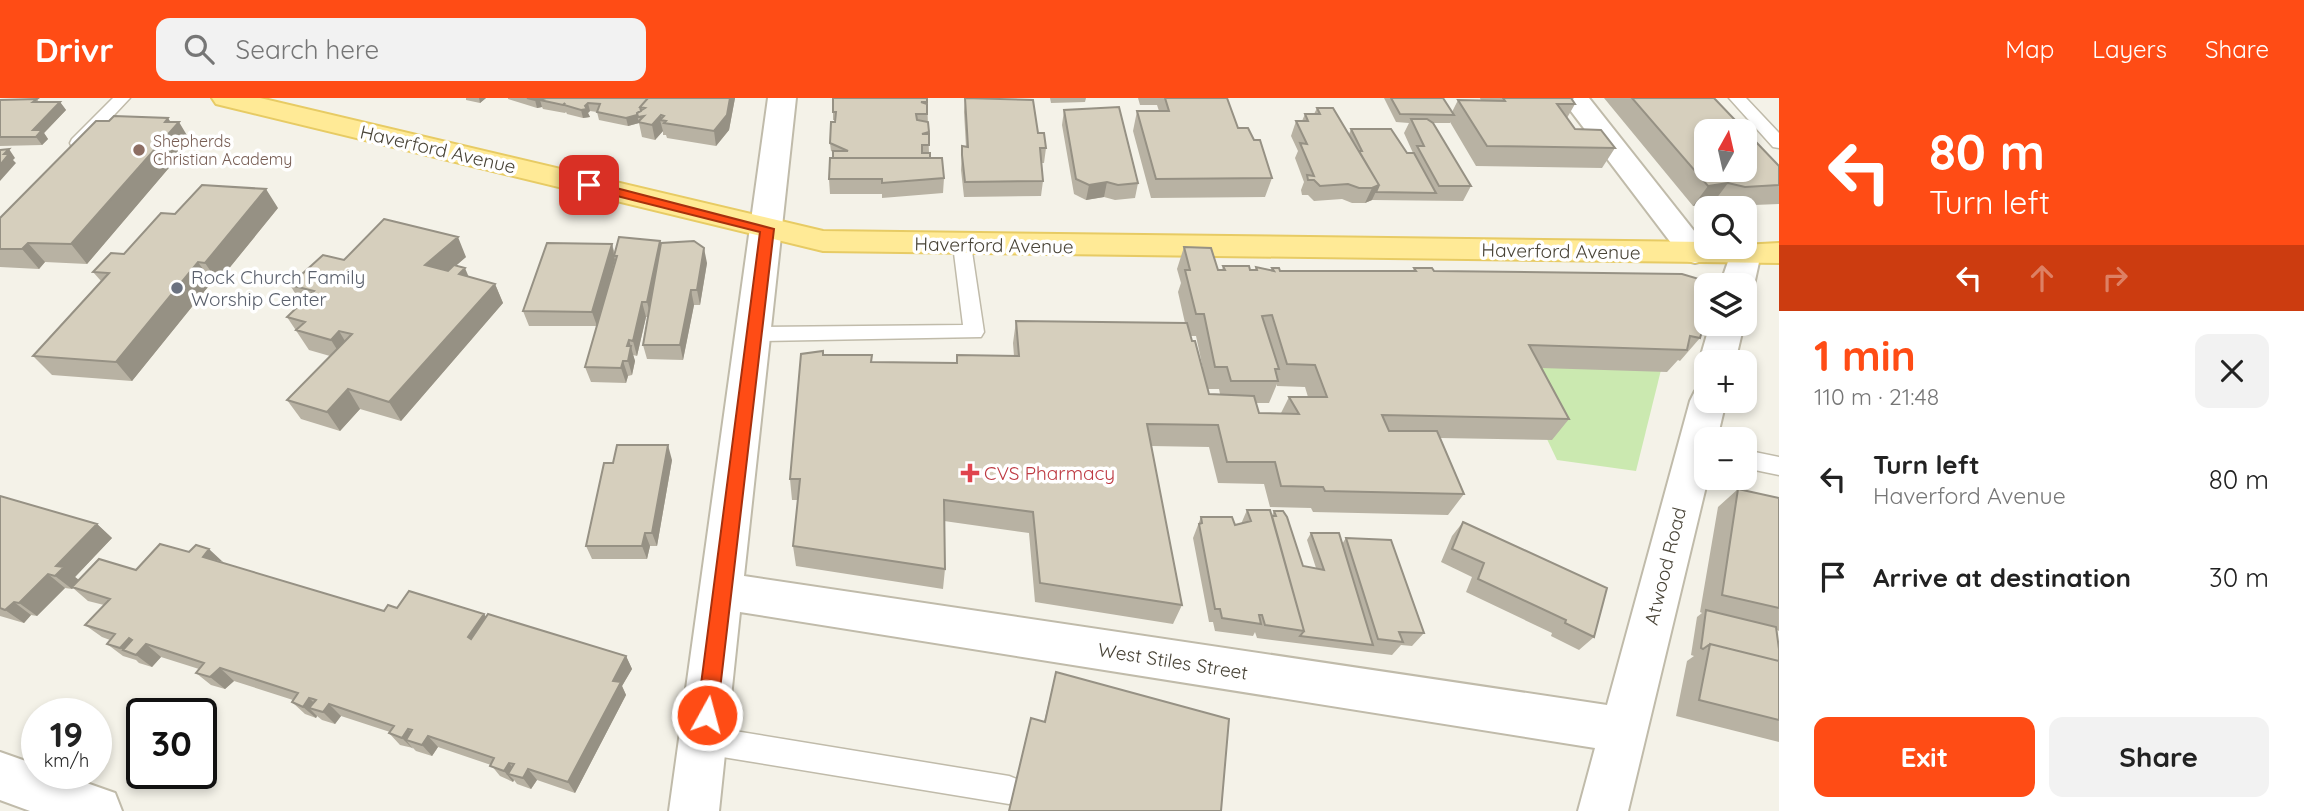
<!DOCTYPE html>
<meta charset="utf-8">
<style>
body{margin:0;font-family:Quicksand,sans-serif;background:#f2f2f2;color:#222;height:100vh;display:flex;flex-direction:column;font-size:26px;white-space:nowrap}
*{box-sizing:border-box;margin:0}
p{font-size:23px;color:#767676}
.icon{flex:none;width:38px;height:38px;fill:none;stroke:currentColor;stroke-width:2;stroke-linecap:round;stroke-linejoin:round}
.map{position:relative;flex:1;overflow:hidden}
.sheet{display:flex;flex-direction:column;background:#fff;width:525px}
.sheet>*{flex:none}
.guide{background:#ff4c15;color:#fff;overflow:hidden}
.needle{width:46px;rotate:8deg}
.controls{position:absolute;left:1694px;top:21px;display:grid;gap:14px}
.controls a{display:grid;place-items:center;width:63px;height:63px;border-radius:14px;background:#fff;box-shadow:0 4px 10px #0003;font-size:35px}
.speed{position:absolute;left:21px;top:600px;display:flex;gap:14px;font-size:35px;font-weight:700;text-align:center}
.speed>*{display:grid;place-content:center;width:91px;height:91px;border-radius:50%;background:#fff;box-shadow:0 4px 10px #0003;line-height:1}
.speed small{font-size:18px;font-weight:400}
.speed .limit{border:4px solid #111;border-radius:10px;background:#fff;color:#111}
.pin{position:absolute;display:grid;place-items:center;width:60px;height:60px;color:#fff;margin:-30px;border-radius:14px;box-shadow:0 4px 10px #0006}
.me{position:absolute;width:77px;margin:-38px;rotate:7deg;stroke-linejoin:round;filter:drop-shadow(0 0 5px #0008)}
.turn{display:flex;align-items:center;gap:24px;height:147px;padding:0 35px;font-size:32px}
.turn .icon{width:91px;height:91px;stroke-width:2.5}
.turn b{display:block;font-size:49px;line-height:60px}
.lanes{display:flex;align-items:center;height:66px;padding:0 35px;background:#0003;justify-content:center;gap:35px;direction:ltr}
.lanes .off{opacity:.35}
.round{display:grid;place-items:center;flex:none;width:74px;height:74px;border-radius:14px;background:#f2f2f2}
.headline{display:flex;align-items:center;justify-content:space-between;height:119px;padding:0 35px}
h1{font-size:42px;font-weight:800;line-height:52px;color:#ff4c15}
.action{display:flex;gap:14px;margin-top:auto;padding:14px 35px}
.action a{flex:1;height:80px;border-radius:14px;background:#ff4c15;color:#fff;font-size:28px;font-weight:800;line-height:80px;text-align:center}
.action a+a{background:#f2f2f2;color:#222}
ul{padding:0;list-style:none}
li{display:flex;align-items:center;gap:21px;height:98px;padding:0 35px}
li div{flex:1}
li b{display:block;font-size:26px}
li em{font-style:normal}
header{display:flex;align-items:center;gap:42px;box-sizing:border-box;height:98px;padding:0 35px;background:#ff4c15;color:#fff}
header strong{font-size:33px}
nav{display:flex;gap:38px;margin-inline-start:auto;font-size:24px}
.search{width:490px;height:63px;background:#f2f2f2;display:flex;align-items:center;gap:18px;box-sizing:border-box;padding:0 24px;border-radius:14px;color:#767676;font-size:26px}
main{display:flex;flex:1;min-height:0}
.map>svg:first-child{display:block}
.green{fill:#cbe9b0}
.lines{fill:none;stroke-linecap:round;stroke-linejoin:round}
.service-casing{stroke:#c0bbaa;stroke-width:3}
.minor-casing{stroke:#c0bbaa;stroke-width:4}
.primary-casing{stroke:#e7cb64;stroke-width:4}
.service{fill:#fff;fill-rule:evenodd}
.minor{fill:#fff;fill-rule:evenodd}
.primary{fill:#ffea96;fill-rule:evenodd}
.wall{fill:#b8b2a3;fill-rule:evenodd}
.shaded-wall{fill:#969184}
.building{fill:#d6cfbd;stroke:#969184;stroke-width:2;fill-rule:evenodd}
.route{fill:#ff4c15;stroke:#a6310e;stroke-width:2}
.education-dot{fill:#8d6e63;stroke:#fff;stroke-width:2.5}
.worship-dot{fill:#6b7280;stroke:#fff;stroke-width:2.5}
.health-dot{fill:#e0444e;stroke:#fff;stroke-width:2.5}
.labels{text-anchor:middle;stroke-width:7;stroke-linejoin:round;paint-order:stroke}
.far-education-label{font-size:16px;fill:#785e54;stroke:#fff;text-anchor:start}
.street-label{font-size:19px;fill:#484336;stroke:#fff}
.worship-label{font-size:19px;fill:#5b616d;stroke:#fff;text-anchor:start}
.health-label{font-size:19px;fill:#be3a42;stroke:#fff;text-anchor:start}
</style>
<header>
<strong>Drivr</strong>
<div class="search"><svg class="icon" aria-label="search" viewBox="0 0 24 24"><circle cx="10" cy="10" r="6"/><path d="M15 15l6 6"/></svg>Search here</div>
<nav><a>Map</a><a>Layers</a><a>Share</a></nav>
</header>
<main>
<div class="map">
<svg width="1779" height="713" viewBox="0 0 1779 713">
<rect width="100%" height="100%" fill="#f4f2e8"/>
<!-- green -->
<path class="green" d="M1512,268l149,4 -25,101 -79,-11z"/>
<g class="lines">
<!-- service casing -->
<g class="service-casing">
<path id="service" d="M113,0h17l-46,49h-12l-2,-4 2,-4z
M1729,0h17l33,35v15l-6,-1z
M962,141l9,6 13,87 -3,5 -226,4 -10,-7 10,-7 208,-2 -10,-80z
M1745,352l34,7v18l-34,-7z
M704,628l305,50 10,4 5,10 -5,10 -10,4 -305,-50 -10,-4 -4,-10 4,-10z"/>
</g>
<!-- minor casing -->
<g class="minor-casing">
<path id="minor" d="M768,0h28l-52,478 863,129 83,-304 5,-10 11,-3v13h20l-9,38h-11l2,39 -80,333h-50l17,-63 -855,-136 -21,199h-50z
M1561,0h28l117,148 5,7 -5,7 -11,3 -11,-3z
M1745,145l11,3 5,7 -7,32 -9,9v-9h-25l13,-38h12z
M1710,226h34l-9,38h-29v10l-7,-10z
M0,654l37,13v9h24l54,19 7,18h-92l-30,-11z"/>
</g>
<!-- primary casing -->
<g class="primary-casing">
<path id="primary" d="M212,0h48l563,133 883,11v5l73,-4v20l-956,-12 -607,-147z"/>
</g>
<!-- service -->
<use href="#service" class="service"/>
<!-- minor -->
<use href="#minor" class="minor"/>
<!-- primary -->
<use href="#primary" class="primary"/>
</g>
<!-- wall -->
<path class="wall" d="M466,0h20l-6,5 -14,-3z
M508,0h227l-6,32 -13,16 -49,-8 -1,-3h-3v-4l-8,9 -13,-3 -3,-14 -11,3 -29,-6 -2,-8 -7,-1 -2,2 2,4 -7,1 -16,-4 -1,-2 -1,1 -22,-4 -1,-2 -5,1 -29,-9z
M927,0l2,55 1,5 14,20 -1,15 -61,5v-4h-52l-1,-15 4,-27 -2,-1 -1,-8 6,-23h-3v-8z
M965,0l73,35 8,15 -2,15h-3l2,18 -2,15 -77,1 -3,-27 1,-24 4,1 -2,-35z
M1050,0h36l-1,4 -34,1z
M1138,0h89l11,30 34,50 -7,19 -114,1 -18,-67 4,-20h22l-2,-6h-17z
M1384,0h59l9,14 6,-12 23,1 -1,-3h94l-2,2 3,4 -8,14 8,11 40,19 -13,20 -126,-2 -26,-44v1h-17l38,63 -8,15 -91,-1 -7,3h-13l-10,-4 -28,2 -6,-6h-6l-1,-5 3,-8 -9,-24 3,-7 -7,-15 5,-15h6l3,-7h9l3,-6 32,26 2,-5 56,24h6l-9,-20 5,-10 -13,-1z
M1604,0h110l65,68v38l-50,2 -16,-3 -20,3z
M37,1l2,3h21l6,8 -22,23 4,6 -6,6 -42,1v-46z
M1064,12l74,73 -3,15 -20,2 -11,-3 -18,3 -12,-6 -12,-69z
M171,24l20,20 -104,122 -42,-2 -6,7 -39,-2v-49z
M278,110l-60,74h-6l-80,99 -80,-6 -19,-19 68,-75 -8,-9 31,-18z
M612,146l3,10 46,-9 46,18 -7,42h-6l-11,55 -36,-1 -4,-14 5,-28h-2l-9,39 -4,-1 2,6 -3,14 -4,1 -2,7 -35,-1 -6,-15 12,-41h-68l-6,-15z
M1184,149l34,23h4l1,-4 27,4h5l1,-3 15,3 1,-2 8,3h133l1,-3 20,3 266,67 -20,23 -2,-1 -11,12 -126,-4 28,51 -17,21 -112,-2 24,56 -16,21 -135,-3 -2,-4 -41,-1 -6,-23 -46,-1 -9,-36 -58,-1 31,159 -9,19 -138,-22 -6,-69 -85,-12 1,48 -2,20 -147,-23 -3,-20 5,-46h-6l-2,-21 34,-124 48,7 84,1 1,-8 57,1 -1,-13 3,-22 169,2 -7,-31 3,-9 -4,-14zM1190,238h6l7,33 -11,-28zM1277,286v2l28,1 3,10h-19l-8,16h-22l-3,-10h13zM1208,291h11l1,5h-11z
M466,159l-10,8 13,12 26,7 8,19 -102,118 -41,-12 -20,22 -39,-12 -14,-19 43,-44 -21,-6 -22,-33 14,-14 -11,-18 54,-25z
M672,362l-15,86h-7l-3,13h-55l-6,-13 27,-83z
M1738,391l41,9v133l-2,-1 2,19v93l-103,-26 11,-55 7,-5 -3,-1 6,-38 5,-4 -2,-1 18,-105z
M0,398l97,28 15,14 -37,39 4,3 57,-10 87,-7 161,48 13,-3 87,6 2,3 140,39 6,13 -10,17 4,9 -51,98 -38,-13 -6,9 -14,-5 -3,-4 -1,2 -13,-6 -9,-11 -53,-18 -6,9 -16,-5 -3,-3 -13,-3 -11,-12 1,-1 -49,-16 -6,8 -13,-4 -5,-4 -1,2 -11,-4 -13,-12 1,-2 -59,-19 -9,8 -14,-4 -15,-12 3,-4 -38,-12 -9,10 -13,-4 -3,-3 -13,-4 -16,-12 3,-4 -8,-3 -17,-12 19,-20 -16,-4 -15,-13 -1,1 -7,-1 -28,28 -6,-1 -7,8 -24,-7z
M1247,412l25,5 2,-4 29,55 13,2 -9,-28 4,-7 31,11 4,-6 78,95 -12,13 -11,-1 -9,10 -135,-17 -2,-6 -2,4 -38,-5 -2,-9h-4l-16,-84 8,-21 34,8 6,-1z
M1463,424l131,115 -15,13 -28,-14 1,-3 -86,-41 6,-15 -31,-15 11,-26z
M1056,574l165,139h-212l18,-78 17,-11z"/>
<!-- shaded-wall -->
<path class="shaded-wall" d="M479,0h7l-6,5z
M539,0h4l1,2h-4l2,7 -5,1 -2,-8z
M730,0h5l-6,32 -13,16 -2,-15z
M60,4l6,8 -22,23 4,6 -6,6 -6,-8 -3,-7z
M588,5l2,8 -2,2 2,4 -7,1 -2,-8z
M637,17l2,8 -11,3 -2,-8z
M661,17l1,5h-2l3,11 -8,9 -3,-15z
M168,20l6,9 5,-5 12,20 -104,122 -16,-20z
M9,51l6,9 -2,2 3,3 -16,18v-16l4,-11z
M1107,84l-3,15 -18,3 3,-15z
M1728,85l-15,20 -20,3 15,-20z
M1379,87l-7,15 -7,3 7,-15z
M266,91l12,19 -60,74 -13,-19z
M458,139l8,20 -32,28 -9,-20z
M660,143l3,15 -12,61 -4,-15z
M28,145l17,19 -6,7 -17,-20z
M612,146l3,16 -18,66 -5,-14z
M704,150l3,15 -7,42 -3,-15z
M198,164l14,20 -80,99 -16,-19z
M465,170l8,19 -14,-13z
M495,186l8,19 -102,118 -12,-19z
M691,192l3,15 -11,55 -3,-15z
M642,204l4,15 -9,39 -4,-15z
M339,233l12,20 -8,8 -12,-19z
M629,242l6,21 -3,14 -4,-14 -1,-15z
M623,263l5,15 -2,7 -5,-15z
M348,291l12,20 -20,22 -13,-19z
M668,347l4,15 -15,86 -5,-13z
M97,426l15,14 -37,39 5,4 -8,8 -17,-13 1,-10z
M645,435l5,13 -3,13 -5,-13z
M209,451l14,13 -20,-5z
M48,476l17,14 -28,28 -18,-13z
M14,504l17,13 -7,8 -19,-13z
M484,516l8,13 -15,23 -9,-13z
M129,540l17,6 15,13 -9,10 -16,-12 -13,-5 -3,-2z
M626,558l6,13 -10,17 4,9 -51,98 -7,-11 45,-101z
M220,570l14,13 -9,8 -15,-12z
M309,600l13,12 -13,-2 8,8 -1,2 -13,-11z
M329,606l12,12 -6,8 -12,-12z
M408,631l10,11h-12l7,9 -11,-11z
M428,638l10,11 -6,9 -10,-11z
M509,665l8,10 -9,1 6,6 -1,2 -9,-11z
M528,671l9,11 -6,9 -8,-11z"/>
<!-- building -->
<path class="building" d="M527,0h14l-6,2z
M546,0h102l-8,9 1,4 -4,2v2l-11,3 -29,-6 3,-8 -12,-1 -3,3 2,3 -6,1 -17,-5 1,-2 -2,2 -23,-5z
M648,0h82l-3,17 -13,16 -50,-8 2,-2 -6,-1 4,-4 -3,-1 -9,10 -14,-3 6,-6 -6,1 -1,-4 8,-5 -5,-1z
M833,0h94v4h-6l6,2v10h-11l1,6 11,2 1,10 -7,2h7v11h-7v8h8v5h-97v-7h15l-18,-8 1,-21h4l1,-10h-3z
M965,0l68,2 5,33h6l2,15h-6l3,33 -78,1 -3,-27v-9l6,1z
M1165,0h62l11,30h10l6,12h6l12,38 -116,1 -19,-68h32z
M1391,0h52l11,17 -54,-1z
M1503,0h68l4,6h-18l18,25 26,1 14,18 -128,-2 -29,-46 47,1z
M1632,0h82l65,68v19l-34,2 -17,-4 -20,3zM1706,33h39v39h-39z
M37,1l-4,3h27l-27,28h9l-6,7h-36v-37z
M1119,9l19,76 -20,2 -11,-3 -18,3 -13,-6 -12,-69z
M1317,10h16l46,77 -7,3h-13l-11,-4 -28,2 -6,-6h-6l-1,-5 7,1 -14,-33 7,1 -11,-23h12l-3,-7h15z
M114,18l54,2 -3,4h14l-108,122 -43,-1 -6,6h-22v-31l96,-97h13z
M1411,21h16l6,4 38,63h-32l-22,-40h7z
M1351,31h40l16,24h7l22,40 -60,-1 3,-7 -20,-34h3z
M9,51l-5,5h5l-9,11v-15z
M830,60h112l2,20 -62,5v-4h-53z
M202,87l64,4 -61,74 -7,-1 -82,100 -83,-6 76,-83 -16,-1 18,-19 13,1 37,-41 14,1z
M384,121l74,18 -33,28 23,6 6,-6 11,3 -6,6 36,10 -106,118 -41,-13 -21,23 -40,-12 65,-66 -13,-3 -8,9 -35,-10 9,-8 -18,-5 27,-26 -24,-6 33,-30 21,5z
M619,139l41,4 -13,61h-5l-9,39 -4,-1 -2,6h4l-3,15h-5l-2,7 -36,-1 32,-111h-3z
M694,143l10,7 -7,42h-6l-11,55h-37l18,-102z
M547,145l65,1 -20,68 -69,-1z
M1184,149l27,1 7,22h7l-2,-4h26l1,4h7l-1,-3 18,4 -2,-3h7l1,3h136l-2,-3h18l2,3 248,3 17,5 7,14v25l-6,20 -10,-2 -3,14 -158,-5 40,74 -187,-4 7,16h48l27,63 -139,-3 -2,-4 -42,-1 -6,-24h-48l-9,-37 -71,-1 35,181 -142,-22 -7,-71 -89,-12 1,69 -152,-23 7,-67h-10l11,-125 22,-3v4h49l-1,7 86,1v-8l62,1 -3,-35 171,2 5,18h3l14,53 45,2 5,17 40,1 -10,-17h38l-12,-32 -28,-1 -15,-49 -10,1 17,53h-4l3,12h-47l-4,-14h-12l-11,-53h-8l-11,-44h5z
M617,347h51l-16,88h-7l-3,13h-56l18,-83h9z
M1738,391l41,9v110l-57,-13z
M0,398l97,28 -41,42 8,1 -9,9 -7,-2 -29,29 -5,-1 -9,8 -5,-2z
M1247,412h23l34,121 -39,-6 -3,-10h-3l2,9 -39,-6 -2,-9h-5l-16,-85 3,-1 -1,-6h31l3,8 16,-4z
M1274,413h9l4,6 16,49 21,4 -13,-37h28l34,112 -73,-9 4,-5 -32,-115h4z
M1463,424l144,66 -13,49 -29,-14 1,-3 -88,-41 6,-16 -32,-14z
M1346,440l45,2 33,93 -25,-1 4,10 -25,-3z
M160,446l29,8 7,-7 13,4 -6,8 181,54 4,-6 9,3 12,-17 75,23 -16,23 3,2 17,-25 138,42 -13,25 8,1 -53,100 -40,-13 -5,9 -15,-4 6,-10 -5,-1 -5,8 -14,-5 4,-8 -66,-22 -6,9 -16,-5 6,-10 -4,-1 -6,9 -13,-5 5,-7 -65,-22 -6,8 -14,-4 7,-8 -3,-1 -4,-1 -6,9 -11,-5 6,-9 -78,-25 -10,9 -14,-4 8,-10 -58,-19 -10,11 -13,-5 9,-10 -3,-2 -9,10 -13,-4 8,-10 -30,-9 25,-26 -38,-12 27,-28 37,11z
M1706,512l70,17 3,22v12l-69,-17 -7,5 -2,-1z
M1710,546l69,17v59l-80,-20z
M1056,574l173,47 -8,92h-212l22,-93 14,4z"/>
<!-- route -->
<path class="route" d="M589,83l185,48 -57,486 -3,7 -7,2 -7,-2 -3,-7 63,-483 -175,-44v-5z"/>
<!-- markers -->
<circle class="education-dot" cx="139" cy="52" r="7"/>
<circle class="worship-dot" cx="177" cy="190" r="7"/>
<path class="health-dot" d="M966.5 364.5h7v7h7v7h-7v7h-7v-7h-7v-7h7z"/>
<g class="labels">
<!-- far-education labels -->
<g class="far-education-label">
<text x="153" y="49">Shepherds<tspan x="153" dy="18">Christian Academy</tspan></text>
</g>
<!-- street labels -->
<g class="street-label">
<text transform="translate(438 51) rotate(13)" y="7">Haverford Avenue</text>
<text transform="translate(994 147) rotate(1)" y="7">Haverford Avenue</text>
<text transform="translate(1561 153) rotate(1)" y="7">Haverford Avenue</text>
<text transform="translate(1665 468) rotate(-76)" y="7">Atwood Road</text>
<text transform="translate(1173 563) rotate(9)" y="7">West Stiles Street</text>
</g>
<!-- worship labels -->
<g class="worship-label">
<text x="191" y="186">Rock Church Family<tspan x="191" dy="22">Worship Center</tspan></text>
</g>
<!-- health labels -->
<g class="health-label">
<text x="984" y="382">CVS Pharmacy</text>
</g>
</g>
</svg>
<div class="controls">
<a><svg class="needle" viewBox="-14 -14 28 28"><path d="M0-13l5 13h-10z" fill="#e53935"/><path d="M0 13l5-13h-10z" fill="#767676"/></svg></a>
<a><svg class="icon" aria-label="search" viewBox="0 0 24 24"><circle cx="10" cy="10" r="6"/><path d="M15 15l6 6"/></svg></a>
<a><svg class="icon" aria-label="layers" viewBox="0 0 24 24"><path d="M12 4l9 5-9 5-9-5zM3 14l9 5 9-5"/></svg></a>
<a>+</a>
<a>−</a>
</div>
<div class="speed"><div>19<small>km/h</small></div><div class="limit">30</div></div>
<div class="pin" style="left:589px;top:87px;background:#d93025"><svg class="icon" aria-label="arrive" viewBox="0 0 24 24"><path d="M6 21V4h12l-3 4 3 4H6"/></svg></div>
<svg class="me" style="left:707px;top:617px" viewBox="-20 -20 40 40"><circle r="17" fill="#ff4c15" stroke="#fff" stroke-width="3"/><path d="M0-11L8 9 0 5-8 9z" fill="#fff"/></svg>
</div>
<section class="sheet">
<div class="guide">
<div class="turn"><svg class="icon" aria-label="left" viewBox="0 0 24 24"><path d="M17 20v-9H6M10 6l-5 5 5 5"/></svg><div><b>80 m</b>Turn left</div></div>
<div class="lanes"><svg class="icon" aria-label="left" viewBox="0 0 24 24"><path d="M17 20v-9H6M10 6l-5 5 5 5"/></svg><svg class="icon off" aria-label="ahead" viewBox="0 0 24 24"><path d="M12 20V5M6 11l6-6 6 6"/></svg><svg class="icon off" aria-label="right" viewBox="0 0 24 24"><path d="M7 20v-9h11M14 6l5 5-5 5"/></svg></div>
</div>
<div class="headline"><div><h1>1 min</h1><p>110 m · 21:48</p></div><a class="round"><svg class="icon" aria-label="close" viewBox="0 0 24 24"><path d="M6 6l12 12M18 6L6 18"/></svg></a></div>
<ul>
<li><svg class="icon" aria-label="left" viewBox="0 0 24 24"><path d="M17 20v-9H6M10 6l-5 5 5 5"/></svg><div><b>Turn left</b><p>Haverford Avenue</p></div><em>80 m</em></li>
<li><svg class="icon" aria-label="arrive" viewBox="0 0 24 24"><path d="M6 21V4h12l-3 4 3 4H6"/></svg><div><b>Arrive at destination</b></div><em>30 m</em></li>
</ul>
<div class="action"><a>Exit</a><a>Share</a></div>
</section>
</main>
